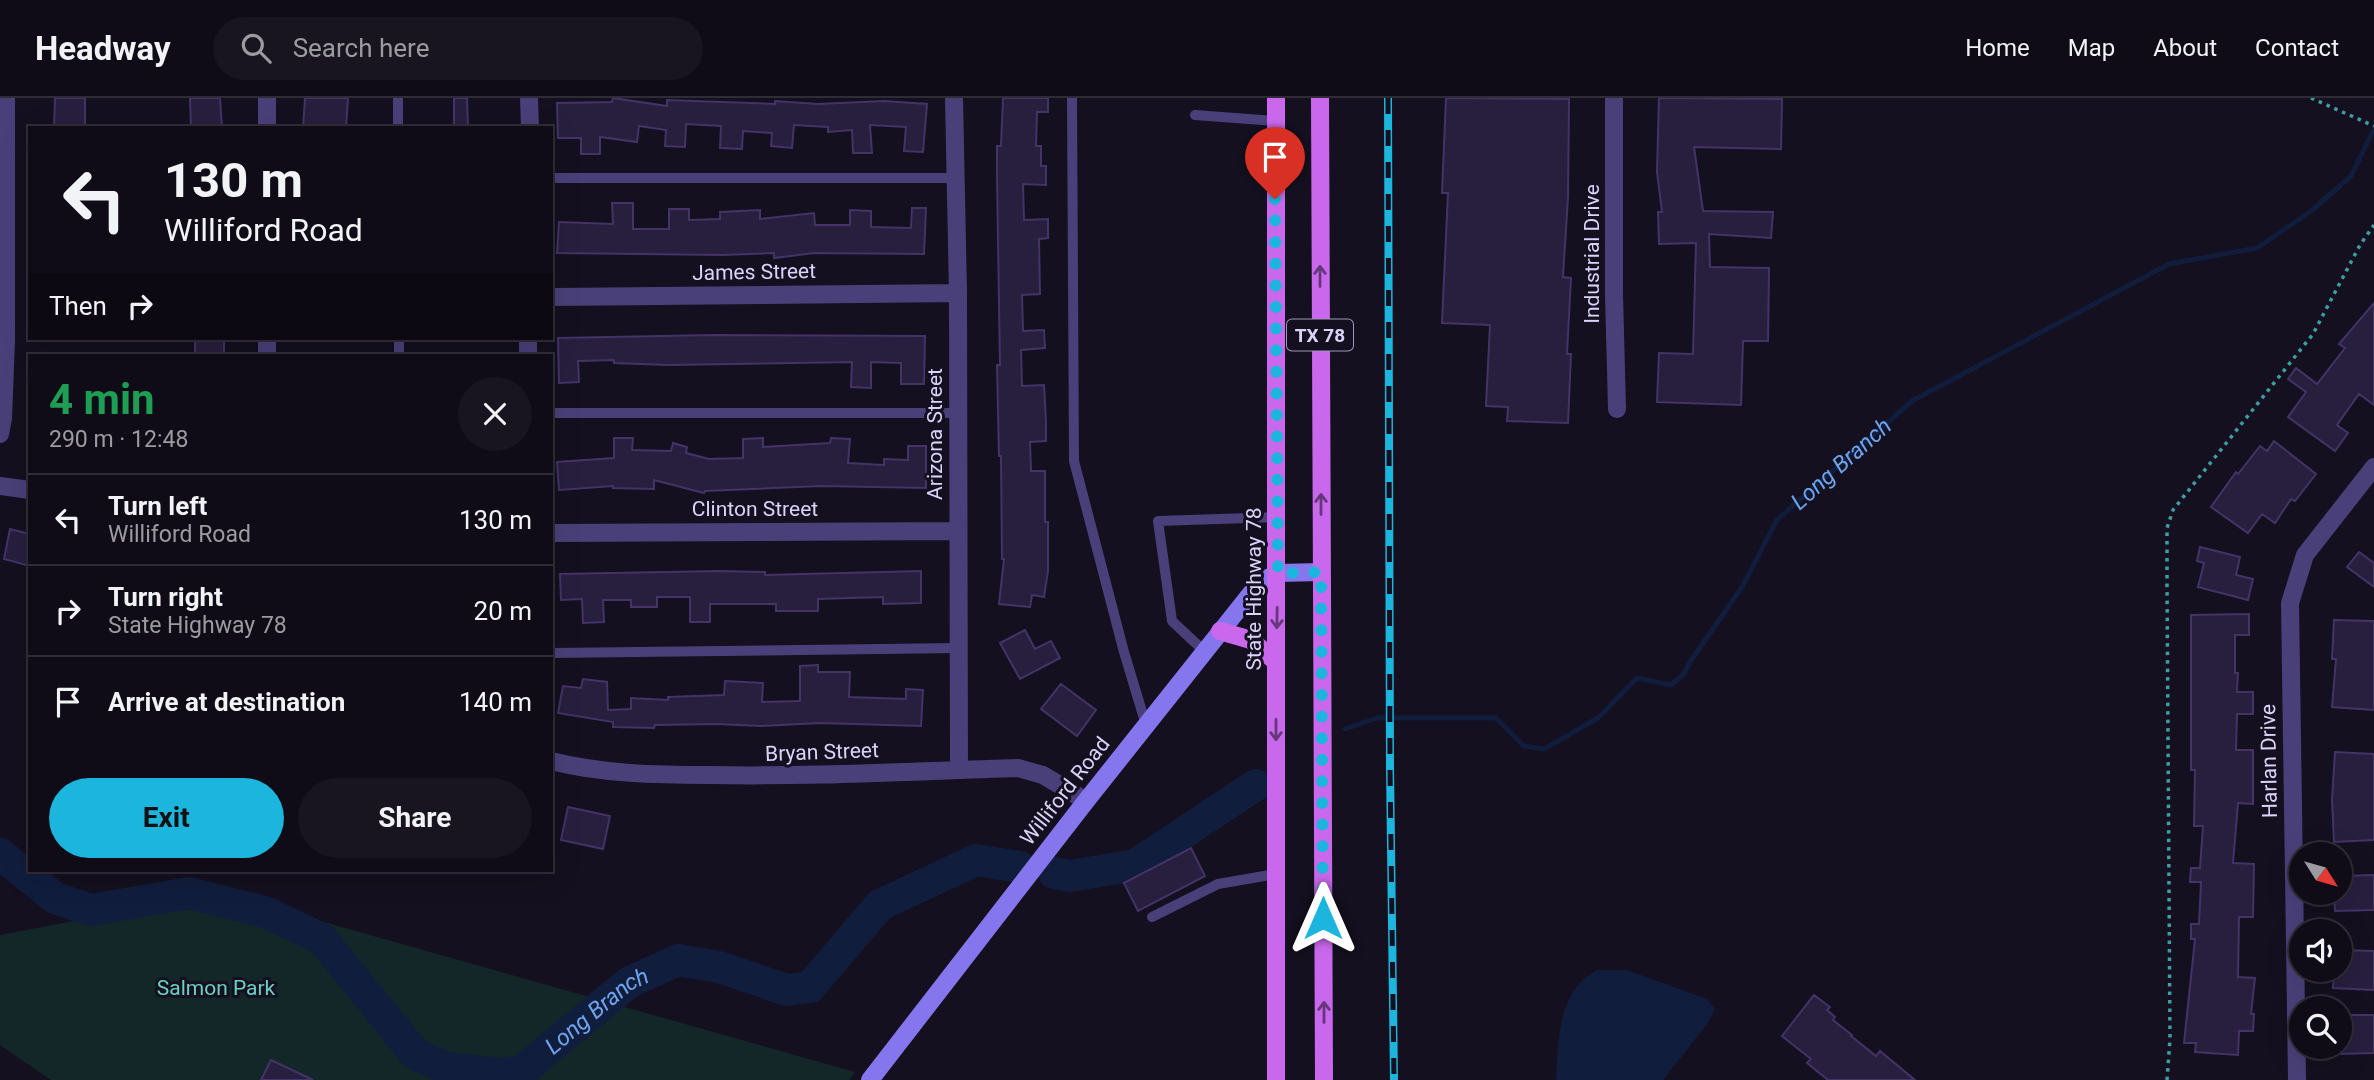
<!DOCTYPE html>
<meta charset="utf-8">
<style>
body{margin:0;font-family:Roboto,sans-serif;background:#181520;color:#f1f3f6;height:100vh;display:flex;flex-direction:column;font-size:26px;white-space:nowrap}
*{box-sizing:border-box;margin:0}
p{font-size:23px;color:#9b9ba1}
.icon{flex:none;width:38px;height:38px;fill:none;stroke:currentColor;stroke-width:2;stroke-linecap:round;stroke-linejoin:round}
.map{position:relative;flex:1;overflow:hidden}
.panel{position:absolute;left:28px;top:256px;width:525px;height:518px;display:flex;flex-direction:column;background:#0f0c17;border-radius:0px;box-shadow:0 7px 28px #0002,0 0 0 2px #2f2c36}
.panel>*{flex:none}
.banner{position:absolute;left:28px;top:28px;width:525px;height:214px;border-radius:0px;box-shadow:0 7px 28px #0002,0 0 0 2px #2f2c36;background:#0f0c17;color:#f1f3f6;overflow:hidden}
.needle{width:46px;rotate:127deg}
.tools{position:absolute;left:2289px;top:744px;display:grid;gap:14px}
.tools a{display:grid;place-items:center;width:63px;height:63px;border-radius:50%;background:#0f0c17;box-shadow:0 7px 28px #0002,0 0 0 2px #2f2c36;font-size:35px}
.pin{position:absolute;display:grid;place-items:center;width:60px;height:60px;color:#fff;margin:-72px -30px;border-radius:50% 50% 50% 0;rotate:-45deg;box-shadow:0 0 7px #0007}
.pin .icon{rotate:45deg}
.me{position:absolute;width:77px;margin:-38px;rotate:0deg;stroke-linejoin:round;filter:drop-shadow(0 0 5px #0008)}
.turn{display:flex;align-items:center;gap:24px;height:147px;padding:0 21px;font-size:32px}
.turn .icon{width:91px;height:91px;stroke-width:2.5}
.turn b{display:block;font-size:49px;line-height:60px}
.then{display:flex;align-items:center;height:66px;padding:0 21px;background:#0003;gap:14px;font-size:26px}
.round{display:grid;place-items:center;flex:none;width:74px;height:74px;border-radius:37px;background:#181520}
.head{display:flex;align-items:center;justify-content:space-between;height:119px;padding:0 21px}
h1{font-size:42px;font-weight:700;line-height:52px;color:#1e9e55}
.action{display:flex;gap:14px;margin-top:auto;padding:14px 21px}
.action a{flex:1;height:80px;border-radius:42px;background:#1cb5dd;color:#111;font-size:28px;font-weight:700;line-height:80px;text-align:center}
.action a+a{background:#181520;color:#f1f3f6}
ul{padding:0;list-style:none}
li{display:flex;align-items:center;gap:21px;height:91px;padding:0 21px;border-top:2px solid #2f2c36}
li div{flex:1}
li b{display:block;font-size:26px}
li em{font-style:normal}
header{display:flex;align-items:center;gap:42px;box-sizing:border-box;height:98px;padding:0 35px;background:#0f0c17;border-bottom:2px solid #2f2c36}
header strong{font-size:33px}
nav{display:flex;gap:38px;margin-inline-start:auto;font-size:24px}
.search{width:490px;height:63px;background:#181520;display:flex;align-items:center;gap:18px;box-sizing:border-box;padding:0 24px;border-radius:38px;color:#9b9ba1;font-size:26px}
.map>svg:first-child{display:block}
.green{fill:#132729}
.water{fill:#111d3d}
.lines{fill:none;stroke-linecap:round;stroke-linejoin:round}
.stream{stroke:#111d3d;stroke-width:5}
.river{stroke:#111d3d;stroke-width:32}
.building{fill:#281e3e;stroke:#433367;stroke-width:2}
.path{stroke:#3d9fa4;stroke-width:3.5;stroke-dasharray:3.5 5;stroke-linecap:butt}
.lane{stroke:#494079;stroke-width:10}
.street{stroke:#494079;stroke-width:18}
.secondary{stroke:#8676ee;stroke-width:18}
.primary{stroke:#c968ec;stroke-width:18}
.rail-casing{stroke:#1cb5dd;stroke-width:8}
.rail{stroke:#14101f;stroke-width:5;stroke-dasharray:16;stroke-linecap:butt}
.oneway{stroke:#65387b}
.route{stroke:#1cb5dd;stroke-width:12;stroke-dasharray:0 21.6}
.labels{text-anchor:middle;stroke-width:6;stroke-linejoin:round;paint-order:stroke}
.shield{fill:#14101f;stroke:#a098b8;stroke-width:2}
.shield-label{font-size:19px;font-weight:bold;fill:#dcd3fa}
.street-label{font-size:21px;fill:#dcd3fa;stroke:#14101f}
.park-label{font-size:21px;fill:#69d0c2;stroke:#14101f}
.water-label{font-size:23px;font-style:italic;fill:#6ea4ed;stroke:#14101f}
</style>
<header>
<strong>Headway</strong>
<div class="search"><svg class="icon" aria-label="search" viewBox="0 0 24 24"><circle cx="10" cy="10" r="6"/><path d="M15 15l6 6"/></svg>Search here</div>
<nav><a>Home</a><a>Map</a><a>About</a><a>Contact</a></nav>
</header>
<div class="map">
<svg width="2374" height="982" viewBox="0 0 2374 982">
<rect width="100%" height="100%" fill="#14101f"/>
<!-- green -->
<path class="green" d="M221,795l634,179 -6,8h-798l-51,-35v-110z"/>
<!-- water -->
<path class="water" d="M1597,872h30l80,29 8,10 -8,15 -44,56h-107c2,-31 1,-66 20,-92 5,-8 14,-13 21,-18z"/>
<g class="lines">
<!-- stream -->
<path class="stream" id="s1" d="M1345,631l32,-11h119l28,28 20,3 54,-31 39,-40 34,7 13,-11 6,-12 52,-75 35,-67 135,-119 257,-137 88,-16 53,-36 41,-36 23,-47"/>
<!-- river -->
<g class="river">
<path id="s2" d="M0,756l55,44 36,12 98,-17 76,19 57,27 93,115 32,14 53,6 22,-3 106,-88 50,-23 41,7 68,23 23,-3 70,-82 96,-45 44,7"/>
<path d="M1054,775l16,3 65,-11 121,-80"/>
</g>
</g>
<!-- building -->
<path class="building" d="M55,0h30v30h-31z
M190,0h30l2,30h-31z
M305,0h43l-2,30h-43z
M454,0h13l1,30h-14z
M613,0l54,8v-6l108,4v-3l43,3 66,-3 43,3 -4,48 -19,-1 2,-24 -36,-2 2,28h-19l-1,-23 -24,2v-5l-34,-2 -2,23 -21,-2 1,-13 -29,-2 -1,18 -22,-1 1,-22 -35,-2 -1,23 -20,-1 1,-16 -27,-4 -2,16 -37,-5v17h-19v-16h-23l-1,-35 55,-1z
M1003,0h45v14h-11l-1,34h5v20h5v19l-23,-1 1,36 24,-1v19l-9,1 1,55 -18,1 1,36 21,-1 1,18 -24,2 1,36 22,-1 2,37v19l-16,1 1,29h14v51h3v49l-4,26 -12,-2 -2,12 -31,-3 5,-45h-2l-1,-103h-2l-2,-91h3l-3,-188v-31h4z
M1446,0l123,1 -1,98 -5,80 8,1 -4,76h4l-3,69 -61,-2 1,-14 -22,-1 4,-81 -48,-2 6,-130h-6z
M1659,0l123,1 -1,50 -87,-2 9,64 70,1 -2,26 -62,-4 1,33 59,1 -1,73h-25l-2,64 -84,-3 2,-49 34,1 3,-111 -37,1 -1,-32h4l-5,-40z
M612,105h21v26h36v-20h20v11l31,-1v-7l40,-2v9l54,-6 1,12h35v-15l21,1v16l40,1 1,-20h14l-2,46 -110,-1 -40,5v-5l-52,2 -165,-2 2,-31 54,2z
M2374,205v102l-15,-11 -22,31 11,8 -13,18 -47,-34 18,-25 -18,-13 8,-11 21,16 28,-36 -6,-4z
M713,237l212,1 -1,48h-23v-21l-30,-1v26l-20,-1 1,-25 -184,3 -54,-2v-3l-36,1 1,21 -20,1 -1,-45z
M195,240h29v17h-29z
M614,340h19l-1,12 39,1 2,-8 14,4 -1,6 23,6 34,-1v-19l20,-1v9l67,-4 1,-5 19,1 -2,24 36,2v-6l24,1v-14h18v42l-104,-2 -117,5 -1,2 -50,-13v9l-41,-1v-2l-54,4 -2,-28 57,-4z
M2274,343l42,33 -21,27 -4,-2 -16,24 -13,-9 -14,19 -37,-26 25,-35 2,2 22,-28 7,5z
M10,431l20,5v32l-26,-7z
M2200,449l40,10 -4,18 17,4 -5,21 -50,-13 6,-24 -7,-2z
M2359,454l15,11v24l-27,-20z
M718,473l47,1v3l156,-4v32l-38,1v-7l-65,2v12h-42v-7h-66v18h-20v-25h-33v10h-26v-7h-28l1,22 -21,1 -1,-24 -21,1 -1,-26z
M2249,516v21h-14v38h3l-1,19h16v22h-16l-1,36h17v54l-15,-1 -5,60 21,1 -1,53h-14l-1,60 17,1 -4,36h3l-1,17h-14l-1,24 -43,-3 1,-9h-12l11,-104h-4v-15h8l2,-42h-11l1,-14h9l3,-42h-9l1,-56h-4v-155z
M2334,522l40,1v89l-42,-3 4,-48h-4z
M1025,532l10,19 16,-8 9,17 -40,21 -20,-36z
M818,567v7h32l-1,25 57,2v-10l17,1 -2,36 -101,-3 -60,3 -43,-2 -62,1 -1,3 -41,-1v-5l-55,-9 5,-27 18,2 2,-9 24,3 1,28 23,-1v-11l37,2v-3l56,-2 1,-14 38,2 -1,19 38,-1v-35z
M1061,586l35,26 -19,26 -36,-27z
M2335,654l39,2v86l-40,2 -2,-42z
M568,709l42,9 -7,33 -42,-9z
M1191,750l14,28 -67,35 -14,-28z
M2374,777v35l-39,1 -1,-19h6v-16z
M2340,852l34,1v39l-41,-2 1,-18h6z
M1814,897l16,12 -3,3 8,7 -2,3 19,15 -1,1 25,20 4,-5 35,29h-87l-21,-17 4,-4 -29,-23z
M2340,917h34v38l-34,1z
M271,962l42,20h-52z"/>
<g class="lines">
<!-- path -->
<path class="path" d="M2311,0l63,28
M2167,982l3,-41 -3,-455v-56l6,-18 140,-176 47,-89 14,-20"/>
<!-- lane -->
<path class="lane" d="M398,0v30
M1072,0l2,363 50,191 22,73
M1195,17l81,6
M551,80h405
M399,240v17
M551,315h407
M1204,553l-32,-30 -14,-100 119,-4
M551,555l408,-5
M1152,819l66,-33 58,-10"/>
<!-- street -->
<path class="street" d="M267,0v30
M529,0l1,30
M954,0l4,195 1,477
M1614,0v196l3,115
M551,199l407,-4
M267,240v17
M528,240v17
M0,336l3,-16 3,-77v-243
M0,388l30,4
M551,435l407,-2
M551,663c52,13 105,14 159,14 102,2 205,-4 308,-7l25,7 43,26
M2297,982l-7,-477 15,-48 69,-88"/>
<!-- secondary -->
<path class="secondary" d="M870,982l216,-279 174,-219 18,-9 43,-1"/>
<!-- primary -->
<path class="primary" d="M1276,0v982
M1320,0l4,982
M1220,533l31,9 25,22"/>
<!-- rail casing -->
<g class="rail-casing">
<path id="rail" d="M1388,0l2,669 4,313"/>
</g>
<!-- rail -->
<use href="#rail" class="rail"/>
</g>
<!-- one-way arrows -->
<defs><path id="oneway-shaft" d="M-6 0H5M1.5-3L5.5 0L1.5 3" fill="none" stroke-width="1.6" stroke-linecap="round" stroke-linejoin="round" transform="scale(1.75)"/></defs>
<g class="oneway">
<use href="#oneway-shaft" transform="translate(1320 178) rotate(-90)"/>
<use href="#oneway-shaft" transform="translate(1321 406) rotate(-90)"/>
<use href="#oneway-shaft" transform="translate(1277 520) rotate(91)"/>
<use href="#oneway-shaft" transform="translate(1276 632) rotate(90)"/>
<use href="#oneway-shaft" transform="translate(1324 914) rotate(-90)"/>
</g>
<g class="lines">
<!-- route -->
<path class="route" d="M1275,101l3,374 43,-1 2,346"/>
</g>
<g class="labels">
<!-- shield labels -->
<rect class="shield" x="1287" y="221.5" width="66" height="31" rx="5"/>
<g class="shield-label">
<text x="1320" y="244">TX 78</text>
</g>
<!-- street labels -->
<g class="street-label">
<text transform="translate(1592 156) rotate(-90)" y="7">Industrial Drive</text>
<text transform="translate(754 174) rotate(-1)" y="7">James Street</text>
<text transform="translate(935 336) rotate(-90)" y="7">Arizona Street</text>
<text x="755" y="418">Clinton Street</text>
<text transform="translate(1254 491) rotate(-90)" y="7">State Highway 78</text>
<text transform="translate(822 654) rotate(-2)" y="7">Bryan Street</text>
<text transform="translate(2269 663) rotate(-91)" y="7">Harlan Drive</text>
<text transform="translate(1065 693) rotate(-52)" y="7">Williford Road</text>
</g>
<!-- park labels -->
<g class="park-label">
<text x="216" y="897">Salmon Park</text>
</g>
<!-- water labels -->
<g class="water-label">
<text dy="8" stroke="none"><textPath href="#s1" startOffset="648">Long Branch</textPath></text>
<text dy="8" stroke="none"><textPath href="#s2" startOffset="704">Long Branch</textPath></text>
</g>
</g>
</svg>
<div class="tools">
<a><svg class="needle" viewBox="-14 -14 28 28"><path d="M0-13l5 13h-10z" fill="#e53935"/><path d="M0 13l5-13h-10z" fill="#9b9ba1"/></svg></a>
<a><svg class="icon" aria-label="sound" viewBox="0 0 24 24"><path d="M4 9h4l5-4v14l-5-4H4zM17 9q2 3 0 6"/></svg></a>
<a><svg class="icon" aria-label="search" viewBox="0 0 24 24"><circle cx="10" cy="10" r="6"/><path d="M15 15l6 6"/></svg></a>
</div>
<div class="pin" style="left:1275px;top:101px;background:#d93025"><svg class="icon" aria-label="arrive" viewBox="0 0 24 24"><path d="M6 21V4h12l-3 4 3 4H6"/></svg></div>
<svg class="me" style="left:1323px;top:820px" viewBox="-20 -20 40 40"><path d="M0-17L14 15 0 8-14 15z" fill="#1cb5dd" stroke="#fff" stroke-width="4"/></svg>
<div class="banner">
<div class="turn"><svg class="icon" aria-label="left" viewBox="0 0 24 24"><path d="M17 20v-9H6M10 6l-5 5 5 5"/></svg><div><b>130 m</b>Williford Road</div></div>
<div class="then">Then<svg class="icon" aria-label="right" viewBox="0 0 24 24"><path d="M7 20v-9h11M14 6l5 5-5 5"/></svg></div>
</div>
<section class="panel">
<div class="head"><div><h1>4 min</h1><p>290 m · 12:48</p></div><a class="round"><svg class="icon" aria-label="close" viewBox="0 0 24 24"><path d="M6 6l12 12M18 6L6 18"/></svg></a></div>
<ul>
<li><svg class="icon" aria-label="left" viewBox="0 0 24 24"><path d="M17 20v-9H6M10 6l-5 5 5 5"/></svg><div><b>Turn left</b><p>Williford Road</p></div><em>130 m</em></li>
<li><svg class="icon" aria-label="right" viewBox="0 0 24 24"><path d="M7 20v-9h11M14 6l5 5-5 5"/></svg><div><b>Turn right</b><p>State Highway 78</p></div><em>20 m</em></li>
<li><svg class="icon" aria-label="arrive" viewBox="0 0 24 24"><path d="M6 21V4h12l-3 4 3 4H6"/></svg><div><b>Arrive at destination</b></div><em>140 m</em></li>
</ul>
<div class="action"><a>Exit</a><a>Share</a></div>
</section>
</div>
